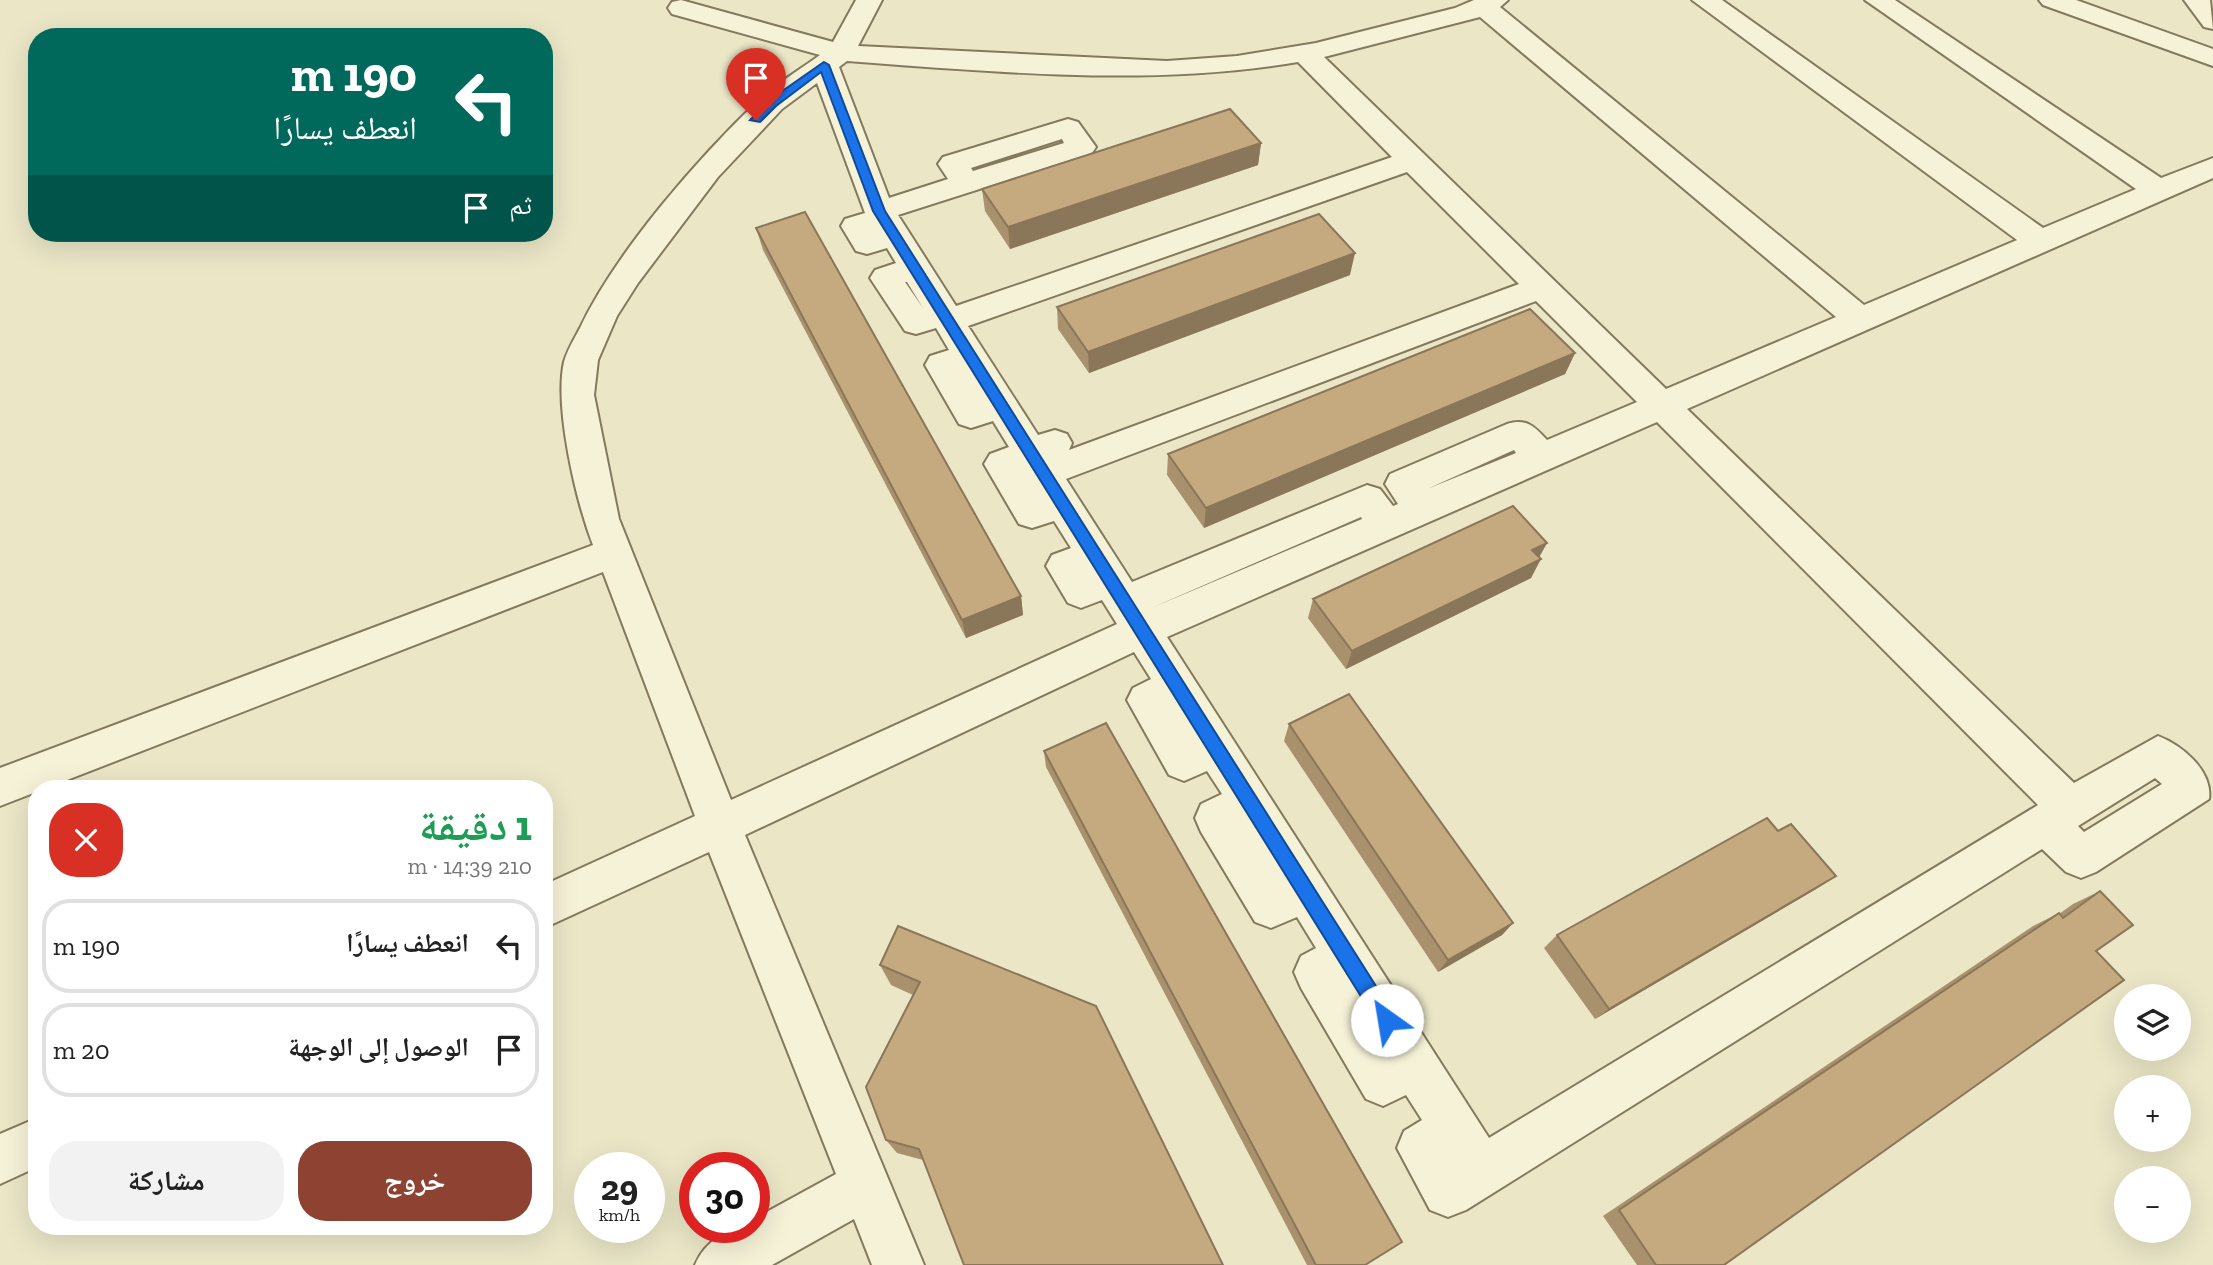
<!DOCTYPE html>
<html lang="ar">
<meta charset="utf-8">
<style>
body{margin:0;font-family:"Zilla Slab","Noto Naskh Arabic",serif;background:#f2f2f2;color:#222;direction:rtl;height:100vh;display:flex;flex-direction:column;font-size:26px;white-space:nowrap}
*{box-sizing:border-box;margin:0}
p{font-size:23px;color:#767676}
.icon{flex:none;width:38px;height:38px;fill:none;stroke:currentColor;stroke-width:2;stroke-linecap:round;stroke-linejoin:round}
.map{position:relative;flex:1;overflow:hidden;direction:ltr}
.panel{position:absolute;left:28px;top:780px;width:525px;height:455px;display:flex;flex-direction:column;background:#fff;border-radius:28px;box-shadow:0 7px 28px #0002;direction:rtl}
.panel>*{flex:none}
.hud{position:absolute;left:28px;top:28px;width:525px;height:214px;border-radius:28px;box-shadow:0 7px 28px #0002;direction:rtl;background:#00695c;color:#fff;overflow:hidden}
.controls{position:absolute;left:2114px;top:984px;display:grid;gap:14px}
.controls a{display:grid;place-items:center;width:77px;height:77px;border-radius:50%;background:#fff;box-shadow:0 7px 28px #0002;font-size:35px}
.speed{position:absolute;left:574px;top:1152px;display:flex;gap:14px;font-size:35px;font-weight:700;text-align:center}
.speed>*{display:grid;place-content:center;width:91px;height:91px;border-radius:50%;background:#fff;box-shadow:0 7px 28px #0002;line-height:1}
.speed small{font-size:18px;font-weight:400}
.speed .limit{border:10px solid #d22;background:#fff;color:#111}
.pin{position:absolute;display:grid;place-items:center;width:60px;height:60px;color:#fff;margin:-72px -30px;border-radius:50% 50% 50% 0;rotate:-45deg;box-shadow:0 0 7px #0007}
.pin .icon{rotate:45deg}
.me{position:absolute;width:77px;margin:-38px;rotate:328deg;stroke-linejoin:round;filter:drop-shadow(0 0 5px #0008)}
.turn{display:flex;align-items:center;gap:24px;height:147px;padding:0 21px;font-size:32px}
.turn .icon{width:91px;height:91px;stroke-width:2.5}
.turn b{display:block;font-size:49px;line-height:60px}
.then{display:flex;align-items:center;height:66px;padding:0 21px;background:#0003;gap:14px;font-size:26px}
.round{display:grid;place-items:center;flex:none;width:74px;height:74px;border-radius:28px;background:#f2f2f2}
.headline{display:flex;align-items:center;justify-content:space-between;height:119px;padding:0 21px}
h1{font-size:42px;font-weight:700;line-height:52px;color:#1e9e55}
.primary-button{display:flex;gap:14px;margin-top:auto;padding:14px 21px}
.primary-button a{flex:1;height:80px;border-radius:28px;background:#8e4332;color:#fff;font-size:28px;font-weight:700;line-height:80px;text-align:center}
.primary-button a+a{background:#f2f2f2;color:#222}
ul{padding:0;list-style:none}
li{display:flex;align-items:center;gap:21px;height:94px;margin:0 14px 10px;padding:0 7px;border:4px solid #e0e0e0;border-radius:28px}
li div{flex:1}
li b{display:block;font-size:26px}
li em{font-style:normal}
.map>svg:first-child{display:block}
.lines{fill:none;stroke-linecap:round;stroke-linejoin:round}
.minor-casing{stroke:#84795d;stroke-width:4}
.minor{fill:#f6f2d8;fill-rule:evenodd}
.wall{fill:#a9916d}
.shaded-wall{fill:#8a7659}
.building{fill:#c5a97f;stroke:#8a7659;stroke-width:2}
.route{fill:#1a73e8;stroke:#114b97;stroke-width:2}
</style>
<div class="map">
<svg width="2213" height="1265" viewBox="0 0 2213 1265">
<rect width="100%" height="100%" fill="#eae6c6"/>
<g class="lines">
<!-- minor casing -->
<g class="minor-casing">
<path id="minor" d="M681,0l152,42 23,-42h26l-24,46 309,15 70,-5 79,-13 139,-35 19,-8h34l-8,7 364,298 153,-65 -325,-240h30l321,228 93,-39 -271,-189h30l266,178 52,-20v20l-526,231 387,374 84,-47c24,9 55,35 51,63l-113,73 -15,6 -15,-6 -24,-23 -576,361 -18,7 -18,-7 -33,-62 7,-17 18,-11 -16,-25 -23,11 -17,-7 -65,-111 -7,-16 7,-16 15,-8 -19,-31 -26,11 -16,-6 -54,-90 -6,-14 6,-14 21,-10 -15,-23 -23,10 -15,-6 -42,-75 6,-12 18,-9 -17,-27 -389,183 179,430h-52l-18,-46 -82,46h-77c10,-24 33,-38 59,-38v-8l82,-45 -127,-322 -165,76v-43l151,-69 -92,-244 -603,234v-38l593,-223c-17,-44 -39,-138 -29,-183 3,-11 10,-23 16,-34 36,-76 118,-170 180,-229 17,-16 41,-30 60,-44l-148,-41 -4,-6 4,-6zM1480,17l356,300 -170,72 -342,-332zM847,61c150,11 302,26 451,1l94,95 -436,149 -58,-91 194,-62 4,-6 -18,-25 -10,-3 -125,38 -5,7 10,15 -59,19 -50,-131zM817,83l48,130 -20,6 -4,7 15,25 11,3 20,-6 9,15 -21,7 -5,8 35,53 11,3 20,-6 13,22 -19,6 -5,9 34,59 12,4 22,-7 16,26 -19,7 -6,10 35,60 13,4 22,-7 17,27 -19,7 -6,11 22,37 13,5 21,-8 15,24 -386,176 -112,-281 -25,-124 4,-35 19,-44 21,-33 80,-106 64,-68zM1062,139l2,4 -91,28 -2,-3zM1407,172l112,112 -450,166 3,-7 -5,-9 -12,-4 -17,5 -70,-109zM905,282h2l16,26zM1536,301l101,101 -90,38c-13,-14 -21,-22 -40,-16l-117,50 -5,10 13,20 -5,2 -13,-17 -13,-4 -235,97 -66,-103zM1657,422l381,383 -549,333 -322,-501zM1514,450l2,3 -89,36zM1361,517l1,2 -213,90zM2155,778l7,6 -78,48 -6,-6z
M2039,0h37l137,49v17l-170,-61z
M2184,0h26l3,29 -9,-2z
M37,1118v49l-37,17v-50z"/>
</g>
<!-- minor -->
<use href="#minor" class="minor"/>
</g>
<!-- wall -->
<path class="wall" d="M1261,143l-3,22 -248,84 -25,-38 -3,-22z
M756,228l265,368 2,19 -57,23 -203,-388z
M1350,275l-261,98 -31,-44 -1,-22z
M1575,353l-10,21 -361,154 -37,-53 1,-21z
M1547,543l-8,14 -8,21 -185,91 -38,-51 5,-19z
M1289,724l224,199 -11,12 -64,37 -154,-231z
M1044,751l321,514h-58l-261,-498z
M1778,831l58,45 -20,13 -221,130 -51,-71 13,-13z
M2100,891l-4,60 -372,314h-87l-34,-49 430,-290 26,-13v1l14,-10z
M880,965l216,41 -173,154 -26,-7 -11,-13 27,-145 -22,-10z"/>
<!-- shaded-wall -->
<path class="shaded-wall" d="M1261,143l-3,22 -248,84 -2,-22z
M1355,253l-5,22 -261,98 -1,-21z
M1575,353l-10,21 -361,154 2,-20z
M1547,543l-10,18 4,-2 -10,19 -185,91 6,-18 180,-101z
M1021,596l2,19 -57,23 -4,-18z
M1836,876l-20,13 -221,130 14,-10z
M1513,923l-11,12 -64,37 10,-12z"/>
<!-- building -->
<path class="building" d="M1230,109l31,34 -253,84 -26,-38z
M805,212l216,384 -59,24 -206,-392z
M1319,214l36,39 -267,99 -31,-45z
M1530,309l45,44 -369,155 -38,-54z
M1513,506l34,37 -15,7 9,9 -189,92 -39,-52z
M1349,694l164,229 -65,37 -159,-236z
M1106,723l296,519 -37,23h-49l-272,-514z
M1767,818l11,13 13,-7 45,52 -227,133 -52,-74z
M2100,891l33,34 -37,26 28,29 -400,285h-68l-37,-55 440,-297 4,5z
M898,926l198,80 127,259h-259l-45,-116 -33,-9 -20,-53 54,-105 -40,-17z"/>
<!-- route -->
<path class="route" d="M824,62l5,3 56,146 508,802 3,7 -3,7 -6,3 -7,-3 -507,-816 -52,-139 -45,34 -16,16 -10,-2 18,-19z"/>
</svg>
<div class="controls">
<a><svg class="icon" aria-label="layers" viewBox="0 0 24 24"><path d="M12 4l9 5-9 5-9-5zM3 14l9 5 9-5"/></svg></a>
<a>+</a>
<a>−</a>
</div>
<div class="speed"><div>29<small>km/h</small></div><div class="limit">30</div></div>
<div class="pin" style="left:756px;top:120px;background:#d93025"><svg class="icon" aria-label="arrive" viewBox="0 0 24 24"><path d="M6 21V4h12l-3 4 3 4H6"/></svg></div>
<svg class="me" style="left:1387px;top:1020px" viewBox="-20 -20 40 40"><circle r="19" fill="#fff"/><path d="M0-13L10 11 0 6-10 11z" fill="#1a73e8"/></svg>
<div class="hud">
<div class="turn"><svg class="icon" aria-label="left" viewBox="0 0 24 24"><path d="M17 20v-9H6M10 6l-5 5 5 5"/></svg><div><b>190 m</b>انعطف يسارًا</div></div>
<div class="then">ثم<svg class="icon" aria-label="arrive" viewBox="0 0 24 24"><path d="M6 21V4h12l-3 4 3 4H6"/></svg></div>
</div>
<section class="panel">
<div class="headline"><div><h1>1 دقيقة</h1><p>210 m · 14:39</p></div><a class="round" style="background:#d93025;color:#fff"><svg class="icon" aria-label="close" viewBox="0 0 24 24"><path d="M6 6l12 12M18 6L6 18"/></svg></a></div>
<ul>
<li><svg class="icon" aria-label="left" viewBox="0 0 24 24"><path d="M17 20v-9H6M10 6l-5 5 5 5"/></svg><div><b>انعطف يسارًا</b></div><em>190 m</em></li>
<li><svg class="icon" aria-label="arrive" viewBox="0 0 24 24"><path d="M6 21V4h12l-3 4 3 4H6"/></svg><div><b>الوصول إلى الوجهة</b></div><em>20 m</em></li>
</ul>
<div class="primary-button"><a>خروج</a><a>مشاركة</a></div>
</section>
</div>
